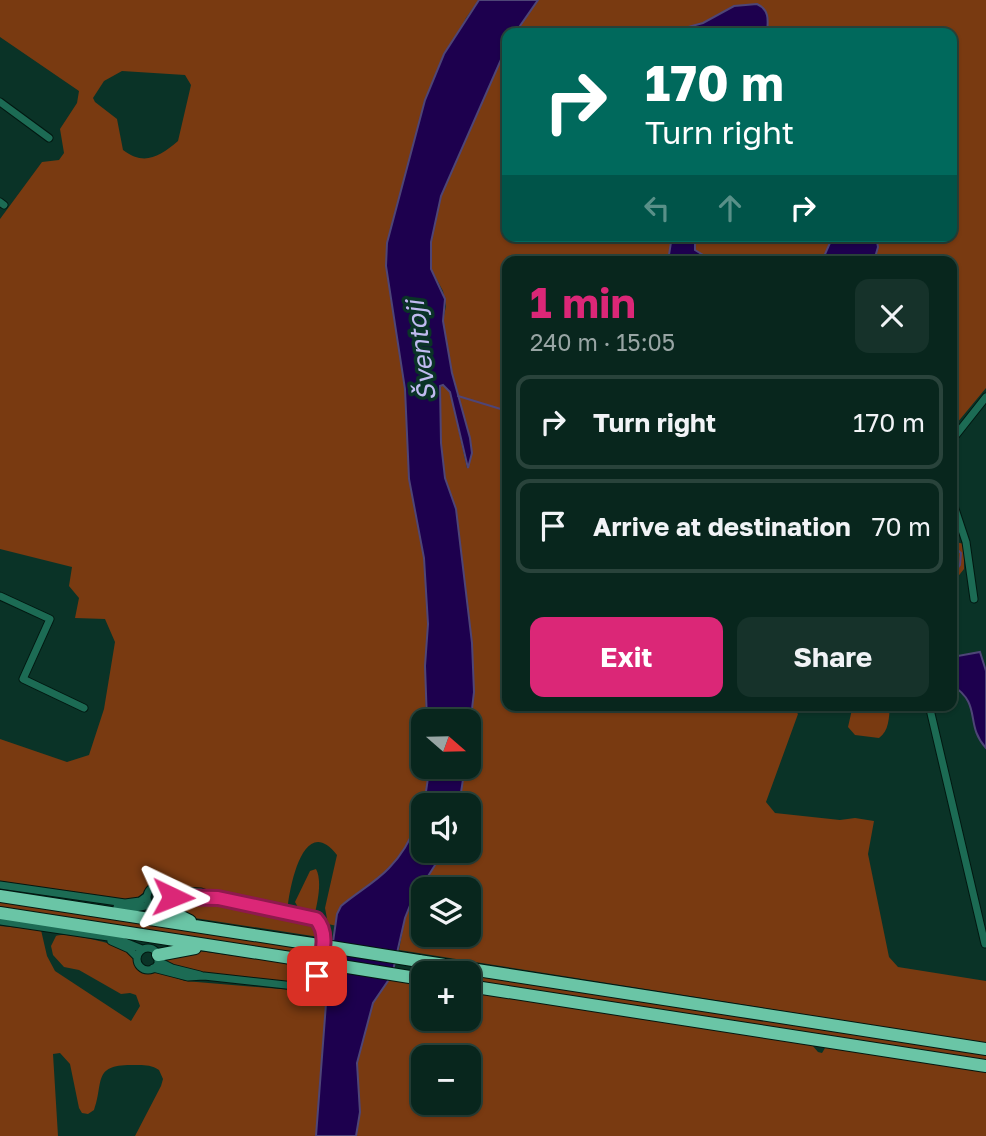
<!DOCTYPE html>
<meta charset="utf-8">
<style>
body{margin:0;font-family:"Golos Text",sans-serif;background:#16322a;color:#f1f3f6;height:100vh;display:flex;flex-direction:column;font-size:26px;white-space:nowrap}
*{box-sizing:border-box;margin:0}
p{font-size:23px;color:#98a5a4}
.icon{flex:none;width:38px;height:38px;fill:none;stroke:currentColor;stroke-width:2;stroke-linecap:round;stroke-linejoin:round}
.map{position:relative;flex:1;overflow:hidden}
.details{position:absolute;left:502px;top:256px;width:455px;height:455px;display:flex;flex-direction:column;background:#08261d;border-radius:14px;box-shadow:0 2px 5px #0004,0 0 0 2px #29433b}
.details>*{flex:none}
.banner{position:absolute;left:502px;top:28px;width:455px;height:214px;border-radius:14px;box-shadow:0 2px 5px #0004,0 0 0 2px #29433b;background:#00695c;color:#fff;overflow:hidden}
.needle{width:46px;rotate:110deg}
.controls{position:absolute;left:411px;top:709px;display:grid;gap:14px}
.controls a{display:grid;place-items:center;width:70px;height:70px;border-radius:14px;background:#08261d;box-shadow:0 2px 5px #0004,0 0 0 2px #29433b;font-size:35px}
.pin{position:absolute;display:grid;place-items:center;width:60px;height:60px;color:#fff;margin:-30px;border-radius:14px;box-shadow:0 4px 10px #0006}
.me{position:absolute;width:77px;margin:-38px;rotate:92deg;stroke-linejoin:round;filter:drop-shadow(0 0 5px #0008)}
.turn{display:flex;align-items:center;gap:24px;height:147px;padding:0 28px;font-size:32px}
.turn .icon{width:91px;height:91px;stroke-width:2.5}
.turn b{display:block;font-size:49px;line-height:60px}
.lanes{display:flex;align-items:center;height:66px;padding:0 28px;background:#0003;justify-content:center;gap:35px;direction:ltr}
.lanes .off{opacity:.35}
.round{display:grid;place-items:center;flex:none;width:74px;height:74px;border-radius:14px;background:#16322a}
.summary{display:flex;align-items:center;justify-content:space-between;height:119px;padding:0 28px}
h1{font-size:42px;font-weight:700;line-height:52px;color:#db2777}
.cta{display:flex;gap:14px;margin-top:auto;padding:14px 28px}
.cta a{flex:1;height:80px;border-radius:14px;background:#db2777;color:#fff;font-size:28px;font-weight:700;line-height:80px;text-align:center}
.cta a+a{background:#16322a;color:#f1f3f6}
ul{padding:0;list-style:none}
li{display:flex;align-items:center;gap:21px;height:94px;margin:0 14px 10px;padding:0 14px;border:4px solid #29433b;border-radius:14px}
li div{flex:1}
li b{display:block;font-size:26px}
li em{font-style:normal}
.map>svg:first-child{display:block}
.green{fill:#793a11;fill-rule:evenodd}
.water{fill:#1d004e;stroke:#4e4577;stroke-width:2}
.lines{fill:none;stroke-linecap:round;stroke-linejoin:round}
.stream{stroke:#4e4577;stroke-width:2}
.minor-casing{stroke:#021811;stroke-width:9}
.motorway-casing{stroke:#021811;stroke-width:14}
.minor{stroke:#1c6b54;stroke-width:7}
.motorway{stroke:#6ac5a6;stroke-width:12}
.motorway-bridge-casing{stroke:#021811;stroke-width:14;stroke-linecap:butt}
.motorway-bridge{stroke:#6ac5a6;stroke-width:12}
.route-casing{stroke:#8e194d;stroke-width:18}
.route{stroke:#db2777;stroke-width:12}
.labels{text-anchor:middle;stroke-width:7;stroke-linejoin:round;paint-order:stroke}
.water-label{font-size:26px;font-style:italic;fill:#c0baf0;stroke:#0a3327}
</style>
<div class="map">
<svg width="986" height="1136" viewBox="0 0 986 1136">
<rect width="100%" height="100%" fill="#0a3327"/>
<!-- green -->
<path class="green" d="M0,0h479l-13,18 -41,82 -38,143 -1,23 19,123 4,90 15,79 4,66 -4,142 4,1c1,33 -15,77 -39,101 -13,14 -33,25 -48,38l-4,8v12l-9,-2 -3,-16 12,-53c-32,-41 -46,26 -49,49l-6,3 -79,-17 -32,-2 -10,-5c-14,1 -17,14 -30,17l-131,-19v-142l67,23 22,-7 15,-46 11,-67 -10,-23 -30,-1 4,-20 -10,-12 3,-19 -72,-18v-330l42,-57 17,-2 5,-7 -4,-24 17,-26 2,-12 -79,-54zM122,71l63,4 6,10 -13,56c-19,16 -34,25 -55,9l-6,-31 -22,-17 -2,-4 11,-17z
M538,0h448v388l-34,41v-168h-78l4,-14 -2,-11h76v-203h-185l1,-17 -34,-10 -31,17 -19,5 -3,5h-166z
M507,46l1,190h164l-4,25h-160v444h283l7,9 -32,88 9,11 65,7 15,-2 19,3 -6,33 21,103 9,10 88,14v62l-587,-93 6,-32 6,-15 33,-52 25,-1v-45h-10l6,-38 4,-1v-32l5,-42 -18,-183 -11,-31 -4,-35 -1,-57 3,-1 7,7 17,76 5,-16 -2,-14 -18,-65 -9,-52 3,-15 -3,-15 -12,-22v-27l10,-46zM424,889h45v45h-45z
M705,236h128l-11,25h-116l-3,-6 -8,-5v-6z
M952,541l12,3v25l-12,15z
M853,705h37c-1,13 -1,26 -11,33l-24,-3 -7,-8z
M316,869c6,11 2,31 -1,44l-2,1 -13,-3 -5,-9 15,-31z
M0,899l317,52v5l-317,-48z
M178,899l40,2 90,19 9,6 2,11 -131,-20 -16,-11 1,-6z
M0,926l41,4 6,26 8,15 76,50 9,-15 -4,-11 -6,-2 -9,1 -42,-24 -15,-3 -11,-12 -2,-9 5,-10c10,-5 60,8 70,14 8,6 8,11 12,19l9,4 9,-2 29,10 120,10 8,9 14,-3 -11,139h-181l26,-50 2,-7 -4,-9c-9,-6 -17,-5 -28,-5 -39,0 -27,18 -37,45l-6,4 -6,-1 -3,-5 -9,-44 -10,-11 -7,1 5,82h-58z
M192,950l108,15 15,4 -12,13c-22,2 -123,-9 -138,-22v-2z
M415,965h7l564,88v8l-517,-80v-8h-51l-4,-1z
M387,980l36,5 1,33h45v-26l343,53 6,7 4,1 3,-5h6l155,24v64h-630l4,-24 -3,-49 16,-60zM424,1057h45v45h-45z"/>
<!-- water -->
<path class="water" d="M479,0h59l-23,33h-7l-1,13 -66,150 -10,46v27l14,30 -2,22 9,52 18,65 2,15 -4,15 -18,-76 -7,-7 -3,1 1,57 4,35 11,31 16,134 2,49 -5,42v-13h-42l-2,-55 3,-42 -4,-66 -15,-79 -4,-90 -19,-123 1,-23 38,-143 19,-46z
M757,4c13,6 11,17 10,29h-86l3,-5 19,-5 31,-17z
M672,236h33l-10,8v6l8,5 3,6h-38z
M833,236h43l2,11 -4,14h-52z
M980,652l6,19v77c-22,-24 -3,-43 -34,-63v-28z
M428,767h37l-6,38h-35v45l20,1 -33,52 -6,15 -13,57 -19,28 -16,60 3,49 -4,24h-40l12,-159 9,-63 4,-8c15,-13 35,-24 48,-38 24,-24 40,-68 39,-101z"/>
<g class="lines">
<!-- stream -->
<path class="stream" d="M458,396l46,14 4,-2
M952,545l9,8 -1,12 -8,11
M952,633l6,10"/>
<!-- minor casing -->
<g class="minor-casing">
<path id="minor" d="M0,102l49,36
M0,202l4,3
M952,440l34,-43
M952,500l14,42 8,57
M0,596l50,23 -27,60 61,29
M929,705l56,239
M0,885l125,18 15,-2 7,-5
M147 897a11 11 0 1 1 22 0a11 11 0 1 1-22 0Z
M168,900l13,-4 29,2
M117,907l13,2 20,-4
M0,921l115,17 27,11
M111,941l18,8 8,8
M137 959a11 11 0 1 1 22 0a11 11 0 1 1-22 0Z
M158,961l14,7 28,7
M153,968l35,9 16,-1 100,11c19,-7 25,-54 12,-68l-98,-21 -17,-6 -35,-2"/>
</g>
<!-- motorway casing -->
<g class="motorway-casing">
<path id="motorway" d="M0,896l306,47
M166,904l10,10 14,7
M0,913l304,47
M158,955l37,-7
M419,961l567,88
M469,986l517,80"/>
</g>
<!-- minor -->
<use href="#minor" class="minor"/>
<!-- motorway -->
<use href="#motorway" class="motorway"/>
<!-- motorway-bridge casing -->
<g class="motorway-bridge-casing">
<path id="motorway-bridge" d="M306,943l113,18
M304,960l112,18"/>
</g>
<!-- motorway-bridge -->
<use href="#motorway-bridge" class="motorway-bridge"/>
</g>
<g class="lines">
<!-- route casing -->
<g class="route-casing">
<path id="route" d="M173,897l45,1 98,21c14,15 5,39 1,57"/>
</g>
<!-- route -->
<use href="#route" class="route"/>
</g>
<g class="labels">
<!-- water labels -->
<g class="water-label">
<text transform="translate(421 351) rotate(-97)" y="9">Šventoji</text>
</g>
</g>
</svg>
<div class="controls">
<a><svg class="needle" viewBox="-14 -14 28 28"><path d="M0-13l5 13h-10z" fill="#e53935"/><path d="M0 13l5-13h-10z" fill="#98a5a4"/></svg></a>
<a><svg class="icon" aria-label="sound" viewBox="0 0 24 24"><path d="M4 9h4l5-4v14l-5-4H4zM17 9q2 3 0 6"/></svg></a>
<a><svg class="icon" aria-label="layers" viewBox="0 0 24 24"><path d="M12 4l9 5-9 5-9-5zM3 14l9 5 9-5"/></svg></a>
<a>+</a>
<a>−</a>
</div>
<div class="pin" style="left:317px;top:976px;background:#d93025"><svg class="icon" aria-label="arrive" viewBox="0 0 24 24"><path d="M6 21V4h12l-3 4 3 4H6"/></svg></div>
<svg class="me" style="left:173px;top:897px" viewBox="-20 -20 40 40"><path d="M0-17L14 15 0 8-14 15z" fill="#db2777" stroke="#fff" stroke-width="4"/></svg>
<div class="banner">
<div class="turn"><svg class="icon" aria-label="right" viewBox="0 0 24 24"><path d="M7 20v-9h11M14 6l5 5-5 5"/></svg><div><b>170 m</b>Turn right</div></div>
<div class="lanes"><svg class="icon off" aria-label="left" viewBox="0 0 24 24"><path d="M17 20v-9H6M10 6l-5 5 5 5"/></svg><svg class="icon off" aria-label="ahead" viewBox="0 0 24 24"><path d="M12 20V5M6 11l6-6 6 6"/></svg><svg class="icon" aria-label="right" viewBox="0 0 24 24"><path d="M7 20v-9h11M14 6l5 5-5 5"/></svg></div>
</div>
<section class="details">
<div class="summary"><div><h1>1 min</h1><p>240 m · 15:05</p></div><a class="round"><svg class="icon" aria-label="close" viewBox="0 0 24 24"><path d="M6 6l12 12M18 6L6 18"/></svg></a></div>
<ul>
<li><svg class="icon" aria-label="right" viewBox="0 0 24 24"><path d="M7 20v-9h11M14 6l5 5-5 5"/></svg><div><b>Turn right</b></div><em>170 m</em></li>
<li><svg class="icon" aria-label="arrive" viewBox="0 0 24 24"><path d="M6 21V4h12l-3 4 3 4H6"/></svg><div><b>Arrive at destination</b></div><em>70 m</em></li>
</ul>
<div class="cta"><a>Exit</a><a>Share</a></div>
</section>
</div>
